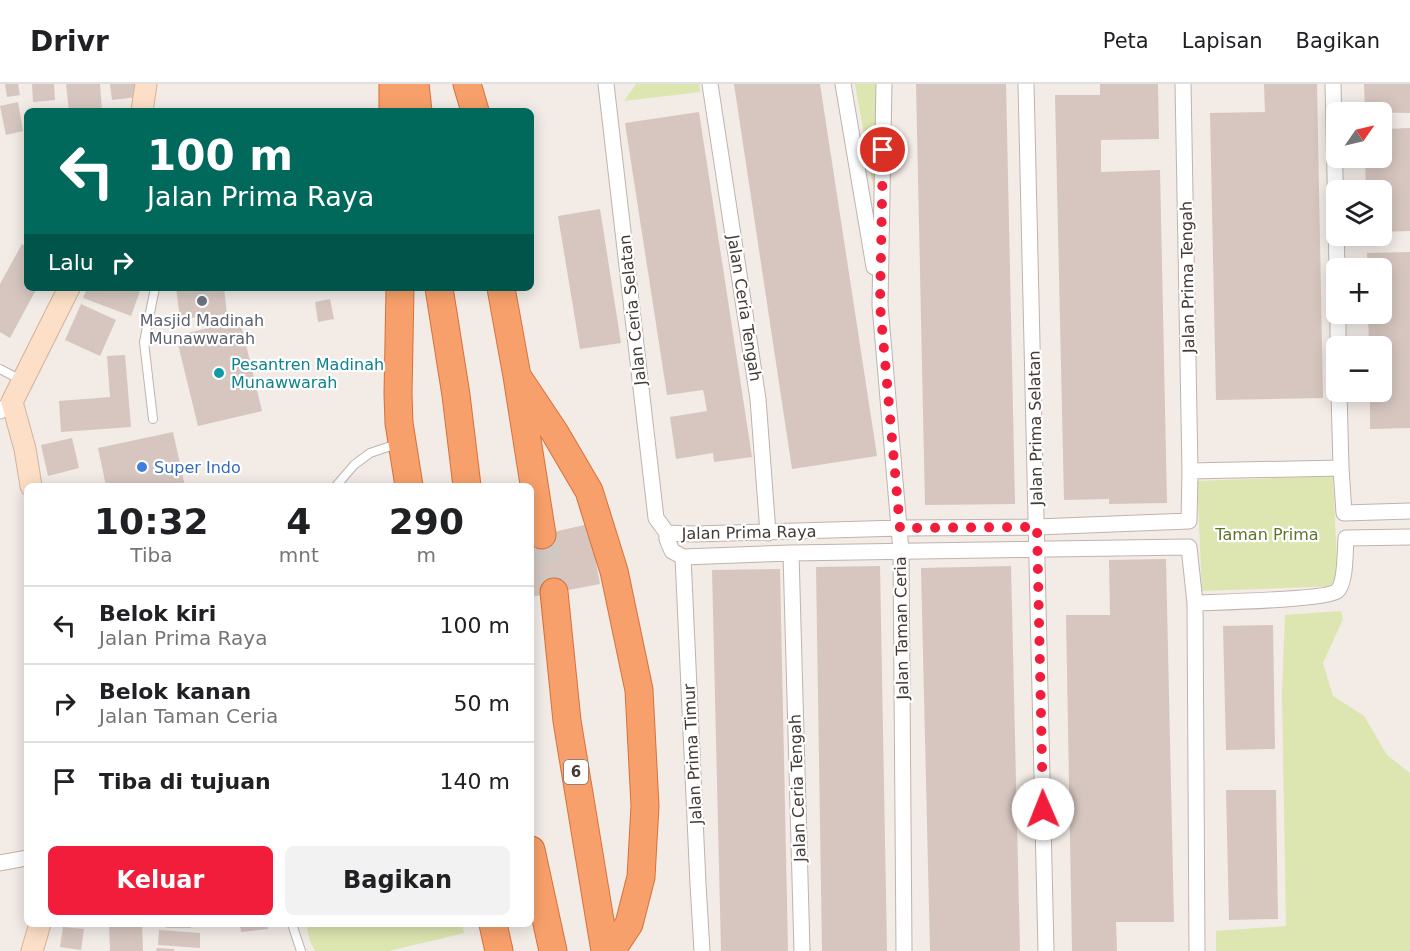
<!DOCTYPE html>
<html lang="id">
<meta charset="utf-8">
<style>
body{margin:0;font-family:"DejaVu Sans",sans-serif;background:#f2f2f2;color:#202124;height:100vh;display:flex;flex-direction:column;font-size:22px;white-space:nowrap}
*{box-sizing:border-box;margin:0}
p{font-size:20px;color:#757577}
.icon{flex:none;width:33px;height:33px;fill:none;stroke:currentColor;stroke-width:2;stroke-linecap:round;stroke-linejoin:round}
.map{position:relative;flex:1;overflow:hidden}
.details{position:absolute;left:24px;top:399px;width:510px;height:444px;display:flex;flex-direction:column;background:#fff;border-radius:9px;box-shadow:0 3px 15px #0003}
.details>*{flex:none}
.top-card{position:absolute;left:24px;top:24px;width:510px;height:183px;border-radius:9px;box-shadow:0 3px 15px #0003;background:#00695c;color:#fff;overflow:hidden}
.needle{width:39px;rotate:56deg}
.buttons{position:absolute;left:1326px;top:18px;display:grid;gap:12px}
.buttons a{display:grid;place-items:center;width:66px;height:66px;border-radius:9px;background:#fff;box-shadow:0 3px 15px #0003;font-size:30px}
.pin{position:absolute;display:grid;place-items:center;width:51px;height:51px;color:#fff;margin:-26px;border:3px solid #fff;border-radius:50%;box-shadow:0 2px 6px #0007}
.me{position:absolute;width:66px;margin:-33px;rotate:359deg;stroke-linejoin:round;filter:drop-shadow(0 0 4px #0008)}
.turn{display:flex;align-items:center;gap:21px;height:126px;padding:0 24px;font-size:27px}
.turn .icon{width:78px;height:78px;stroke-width:2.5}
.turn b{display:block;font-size:42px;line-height:51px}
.then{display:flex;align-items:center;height:57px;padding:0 24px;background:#0003;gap:12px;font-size:22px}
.eta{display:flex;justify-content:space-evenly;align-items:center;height:102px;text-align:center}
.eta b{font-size:36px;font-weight:700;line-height:42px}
.cta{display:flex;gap:12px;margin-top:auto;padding:12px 24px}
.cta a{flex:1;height:69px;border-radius:9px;background:#f21d3b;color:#fff;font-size:24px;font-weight:700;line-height:69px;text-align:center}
.cta a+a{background:#f2f2f2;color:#202124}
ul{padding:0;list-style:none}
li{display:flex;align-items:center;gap:18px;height:78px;padding:0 24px;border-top:2px solid #e0e0e0}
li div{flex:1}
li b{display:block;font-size:22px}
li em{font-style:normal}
header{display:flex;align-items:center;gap:36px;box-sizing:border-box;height:84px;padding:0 30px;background:#fff;border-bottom:2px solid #e0e0e0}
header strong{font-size:28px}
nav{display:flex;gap:33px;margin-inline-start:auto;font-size:21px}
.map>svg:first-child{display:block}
.green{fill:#dde5b0}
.building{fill:#d6c6bf}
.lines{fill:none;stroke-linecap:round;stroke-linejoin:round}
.motorway-tunnel{stroke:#cfc8c3;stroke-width:27;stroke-dasharray:27 14;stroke-linecap:butt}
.service-casing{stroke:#c0b3ac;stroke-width:10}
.minor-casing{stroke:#c0b3ac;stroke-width:17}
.secondary-casing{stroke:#d4b39a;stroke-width:23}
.motorway-casing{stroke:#d7713b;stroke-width:29}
.service{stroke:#fff;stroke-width:8}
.minor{stroke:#fff;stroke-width:15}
.secondary{stroke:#fcdfc6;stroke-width:21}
.motorway{stroke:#f8a06b;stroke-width:27}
.route{stroke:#f21d3b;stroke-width:10;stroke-dasharray:0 18}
.worship-dot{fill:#6b7280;stroke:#fff;stroke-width:2}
.culture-dot{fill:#0f9aa8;stroke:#fff;stroke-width:2}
.shop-dot{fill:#3f7fe0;stroke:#fff;stroke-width:2}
.labels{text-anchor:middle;stroke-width:4.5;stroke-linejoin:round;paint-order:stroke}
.shield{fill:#fff;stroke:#7d7572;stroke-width:1.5}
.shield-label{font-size:15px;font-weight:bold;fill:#453a36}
.street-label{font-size:16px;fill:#453a36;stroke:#fff}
.worship-label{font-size:16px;fill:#5b616d;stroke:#fff}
.culture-label{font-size:16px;fill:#0d838f;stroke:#fff;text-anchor:start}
.shop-label{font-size:16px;fill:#366cbe;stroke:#fff;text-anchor:start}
.park-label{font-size:16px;fill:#5c742b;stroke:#fff}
</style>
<header>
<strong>Drivr</strong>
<nav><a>Peta</a><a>Lapisan</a><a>Bagikan</a></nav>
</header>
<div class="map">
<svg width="1410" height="867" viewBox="0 0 1410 867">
<rect width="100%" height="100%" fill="#f2ebe6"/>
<!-- green -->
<path class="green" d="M636,0h63l1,8 -76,9z
M855,0h25v140z
M1333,392l5,110 -136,5 -5,-110z
M1341,527l2,8 -20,44 10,33 31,20 23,39 23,18v178h-194v-20l70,-5 -4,-232 3,-79z
M306,840h156l2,9 -75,18h-74l-5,-10z"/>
<!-- building -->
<path class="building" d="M5,0h13l2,11 -13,2z
M32,0h22l1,16 -22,2z
M66,0h34l2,27h-33z
M110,0h26l1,13 -25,3z
M734,0h86l57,372 -85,13z
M916,0h90l9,420 -90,1z
M1100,0h58l1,55 -58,1v32l59,-2 7,333 -58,1v-5l-45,1 -9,-405h45z
M1264,0h53l6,314 -107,2 -6,-287 55,-1z
M1364,0h46v29l-45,-1z
M18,18l5,29 -17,4 -6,-29z
M699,28l53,345 -38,5 -1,-9 -37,6 -6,-42 37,-6 -3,-17 -1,-4 -36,5 -42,-272z
M1410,44v103l-28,1v-42h-16l-1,-32h17v-29z
M600,125l21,134 -41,6 -22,-133z
M22,160l5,3v41h10l-27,50 -10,-6v-48z
M1410,168v176l-40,1v-37h12v-46h-13l-1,-32h14v-46h-14l-1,-15z
M87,204h54l-10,28 -48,-18z
M176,204h48l3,26 -47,5z
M330,215l4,20 -16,3 -3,-20z
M81,220l35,16 -16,36 -35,-16z
M240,236l22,91 -64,15 -22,-90z
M125,271l6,72 -70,5 -2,-31 51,-4 -3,-41z
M173,348l12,54h-79l-8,-38z
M72,354l7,30 -31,8 -7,-31z
M589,440l11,60 -69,13v-60z
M1166,475l8,363h-58l1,29h-45l-6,-336h44l-1,-55z
M880,482l7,385h-65l-6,-384z
M1011,482l9,385h-90l-9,-383z
M780,485l8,382h-67l-9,-381z
M1273,541l2,124 -49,1 -3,-124z
M1226,706h50l2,129 -49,1z
M109,840h33l1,27h-33z
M165,840h26v4h-25z
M240,840h27l1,5 -27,3z
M63,843l21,2 -3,21 -21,-3z
M159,846l41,3v15l-42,-3z
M157,864l17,1v2h-18z"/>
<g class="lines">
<!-- motorway-tunnel -->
<path class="motorway-tunnel" d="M542,451l7,27 5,30"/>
<!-- service casing -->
<g class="service-casing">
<path id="service" d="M0,285l21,11
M153,335l-9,-77 11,-54
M336,402l18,-21 16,-12 27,-9
M292,840l9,27"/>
</g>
<!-- minor casing -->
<g class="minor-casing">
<path id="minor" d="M606,0l50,434 11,15
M710,0l48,315 10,134
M843,0l31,183
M884,0l-4,221 21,246 3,400
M1026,0l20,867
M1183,0l7,387
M1333,0l4,184
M1338,230v32
M1339,308l2,76
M0,327l12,-9
M667,449v6l5,12 11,6 108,-4 398,-6 6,56c20,-1 132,-3 142,-12 9,-7 8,-41 9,-53l64,-1
M667,449l28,1 205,-6 137,-1 152,-6 1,-50 151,-3 3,45 66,-2
M791,469l11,398
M683,473l15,327 4,67
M1195,519l2,348
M0,779l27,-5"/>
</g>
<!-- secondary casing -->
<g class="secondary-casing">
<path id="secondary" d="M142,27l4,-27
M31,402l-6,-37 -13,-47 57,-114
M32,867l8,-27"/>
</g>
<!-- motorway casing -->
<g class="motorway-casing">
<path id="motorway" d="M393,0v27
M415,0l3,27
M467,0l8,27
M400,204l-2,106 1,29 10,63
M439,204l17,107 11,91
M501,204l16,88 25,159
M517,292l38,57 34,58 25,80 25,119 6,116 -4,71 -12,47 -18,27
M554,508l13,129 38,230
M531,766l22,101
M493,840l6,27"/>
</g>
<!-- service -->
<use href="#service" class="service"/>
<!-- minor -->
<use href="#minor" class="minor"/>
<!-- secondary -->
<use href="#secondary" class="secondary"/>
<!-- motorway -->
<use href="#motorway" class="motorway"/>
</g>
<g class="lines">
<!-- route -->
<path class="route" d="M883,66l-3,155 20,223 137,-1 6,282"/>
</g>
<!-- markers -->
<circle class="worship-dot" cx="202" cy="217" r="6"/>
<circle class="culture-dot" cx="219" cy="289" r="6"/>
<circle class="shop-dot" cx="142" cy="383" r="6"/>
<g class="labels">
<!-- shield labels -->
<rect class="shield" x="564" y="676" width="24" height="24" rx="4.5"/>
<g class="shield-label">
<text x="576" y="693">6</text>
</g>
<!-- street labels -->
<g class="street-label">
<text transform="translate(1187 193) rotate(-91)" y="6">Jalan Prima Tengah</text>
<text transform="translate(745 224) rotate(81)" y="6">Jalan Ceria Tengah</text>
<text transform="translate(632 226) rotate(-96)" y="6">Jalan Ceria Selatan</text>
<text transform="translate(1035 344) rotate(-91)" y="6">Jalan Prima Selatan</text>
<text transform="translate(749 448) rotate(-1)" y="6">Jalan Prima Raya</text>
<text transform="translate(901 544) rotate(-91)" y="6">Jalan Taman Ceria</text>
<text transform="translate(692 670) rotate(-93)" y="6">Jalan Prima Timur</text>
<text transform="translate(797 704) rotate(-92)" y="6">Jalan Ceria Tengah</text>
</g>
<!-- worship labels -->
<g class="worship-label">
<text x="202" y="242">Masjid Madinah<tspan x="202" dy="18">Munawwarah</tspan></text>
</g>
<!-- culture labels -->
<g class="culture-label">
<text x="231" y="286">Pesantren Madinah<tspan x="231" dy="18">Munawwarah</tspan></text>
</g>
<!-- shop labels -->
<g class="shop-label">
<text x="154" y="389">Super Indo</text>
</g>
<!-- park labels -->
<g class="park-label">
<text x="1267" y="456">Taman Prima</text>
</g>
</g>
</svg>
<div class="buttons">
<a><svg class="needle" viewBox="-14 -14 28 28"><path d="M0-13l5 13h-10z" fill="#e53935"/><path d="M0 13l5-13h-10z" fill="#757577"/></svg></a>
<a><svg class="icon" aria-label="layers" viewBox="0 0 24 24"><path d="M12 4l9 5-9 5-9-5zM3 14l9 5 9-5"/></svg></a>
<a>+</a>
<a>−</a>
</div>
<div class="pin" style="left:883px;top:66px;background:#d93025"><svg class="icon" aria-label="arrive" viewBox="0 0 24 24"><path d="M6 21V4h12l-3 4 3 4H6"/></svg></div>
<svg class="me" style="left:1043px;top:725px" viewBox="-20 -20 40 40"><circle r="19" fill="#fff"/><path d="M0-13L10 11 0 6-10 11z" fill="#f21d3b"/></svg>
<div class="top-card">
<div class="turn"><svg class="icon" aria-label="left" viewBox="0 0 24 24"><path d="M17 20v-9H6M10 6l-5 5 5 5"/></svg><div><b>100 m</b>Jalan Prima Raya</div></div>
<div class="then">Lalu<svg class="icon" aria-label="right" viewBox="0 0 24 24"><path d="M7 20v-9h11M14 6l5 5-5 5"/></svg></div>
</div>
<section class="details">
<div class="eta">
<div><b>10:32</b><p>Tiba</p></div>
<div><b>4</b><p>mnt</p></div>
<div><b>290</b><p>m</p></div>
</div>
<ul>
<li><svg class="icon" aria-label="left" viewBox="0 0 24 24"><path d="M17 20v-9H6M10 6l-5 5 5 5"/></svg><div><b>Belok kiri</b><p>Jalan Prima Raya</p></div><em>100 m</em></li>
<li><svg class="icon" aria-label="right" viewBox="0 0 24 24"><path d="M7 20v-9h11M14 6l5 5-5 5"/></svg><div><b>Belok kanan</b><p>Jalan Taman Ceria</p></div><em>50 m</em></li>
<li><svg class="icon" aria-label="arrive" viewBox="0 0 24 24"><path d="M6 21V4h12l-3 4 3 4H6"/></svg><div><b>Tiba di tujuan</b></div><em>140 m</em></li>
</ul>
<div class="cta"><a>Keluar</a><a>Bagikan</a></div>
</section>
</div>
